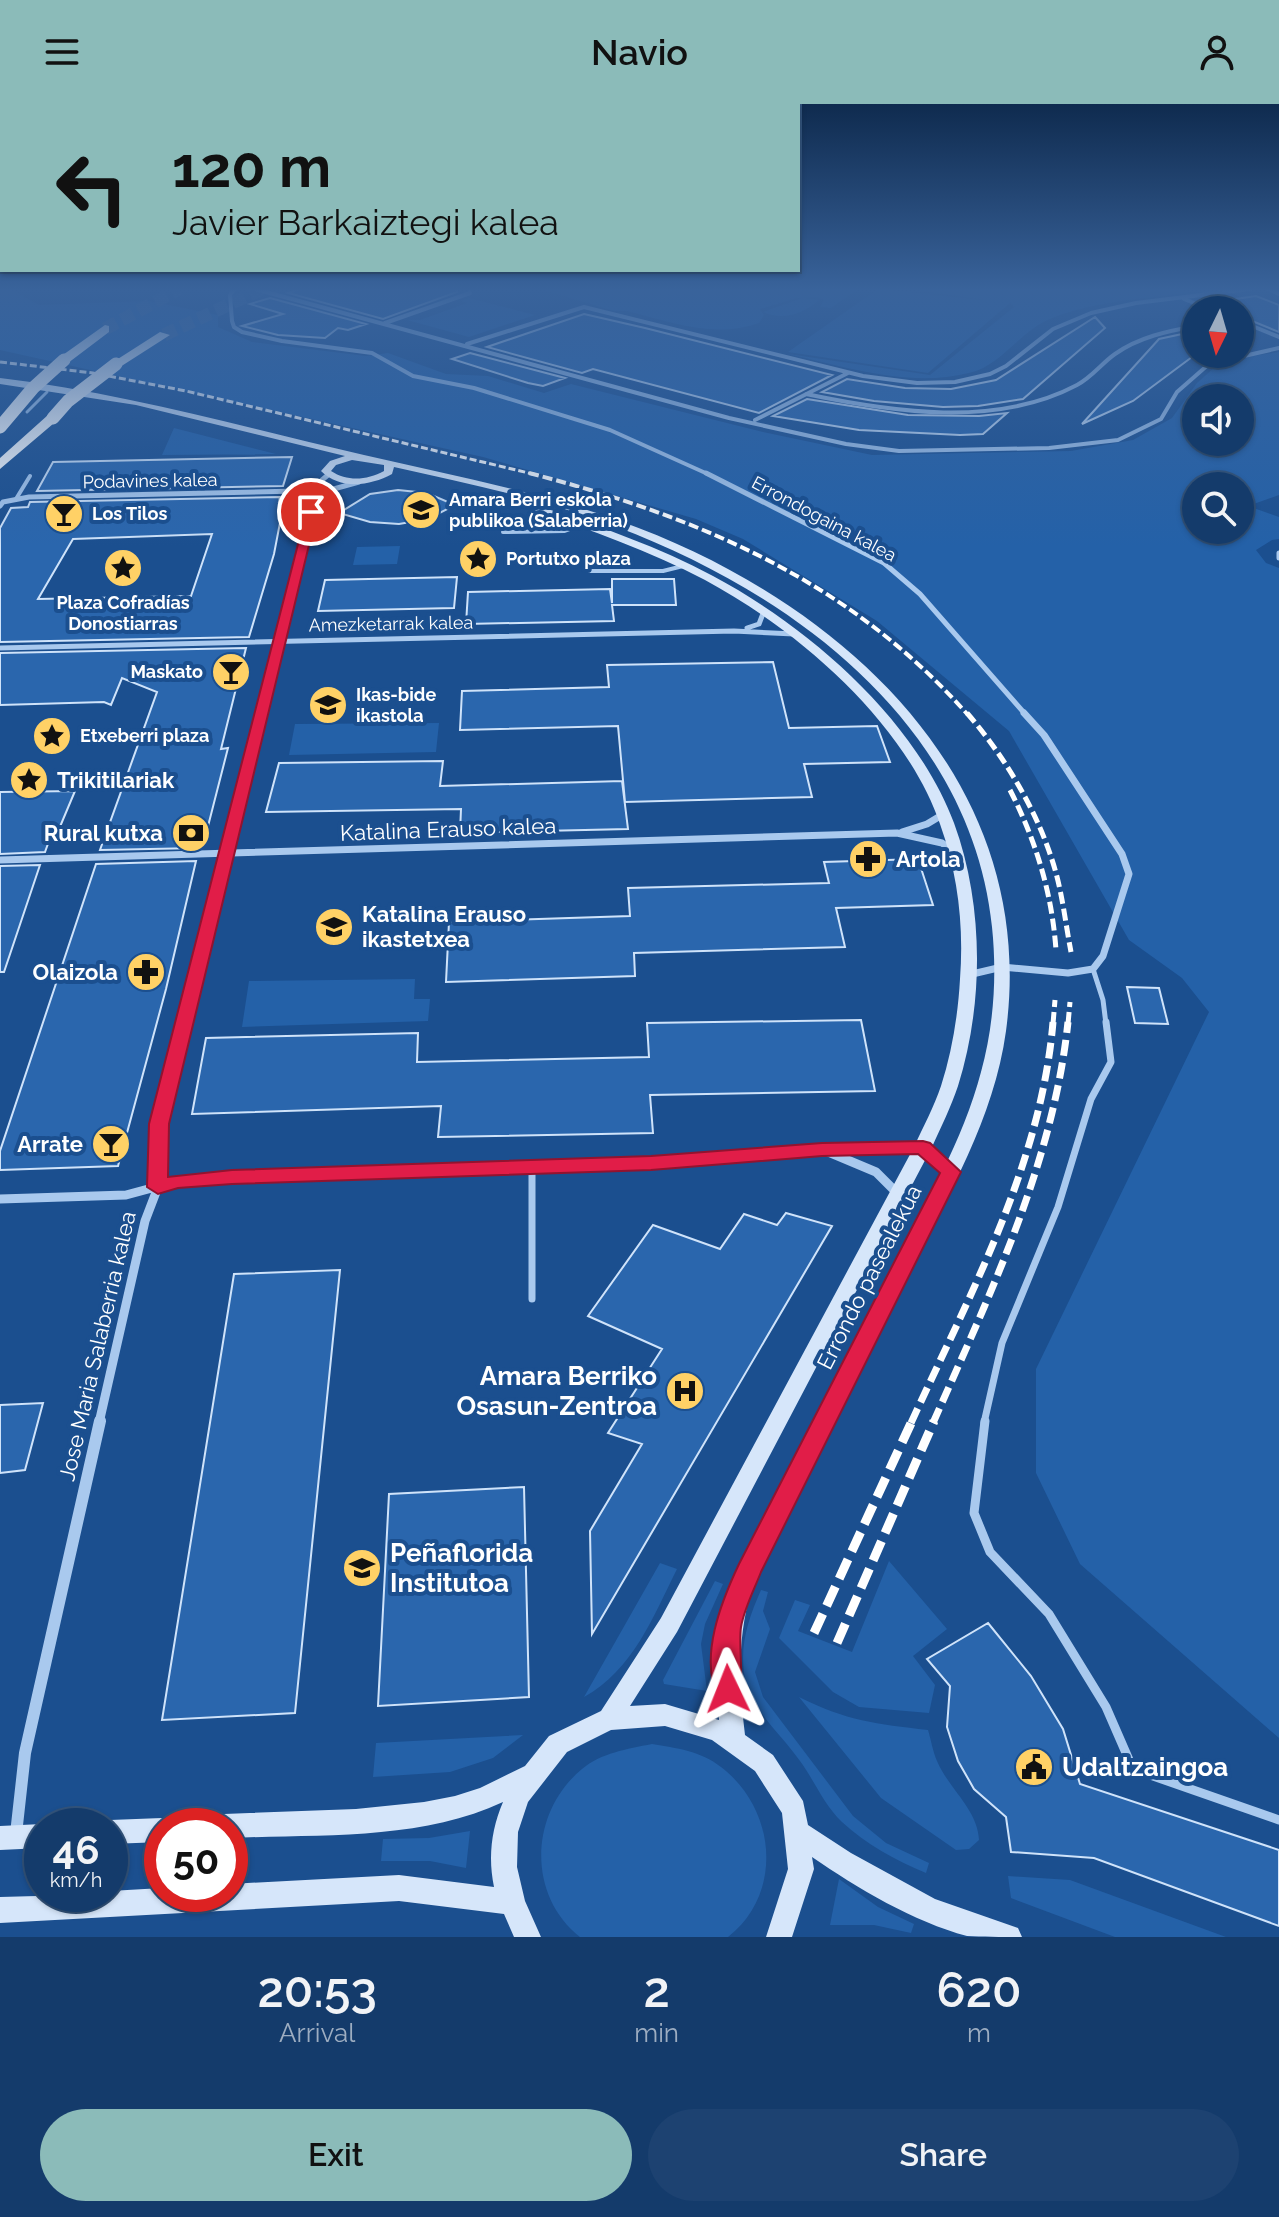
<!DOCTYPE html>
<meta charset="utf-8">
<style>
body{margin:0;font-family:Raleway,sans-serif;background:#1d4271;color:#f1f3f6;height:100vh;display:flex;flex-direction:column;font-size:30px;white-space:nowrap}
*{box-sizing:border-box;margin:0}
p{font-size:26px;color:#9dadc1}
.icon{flex:none;width:44px;height:44px;fill:none;stroke:currentColor;stroke-width:2;stroke-linecap:round;stroke-linejoin:round}
.map{position:relative;height:1833px;overflow:hidden}
.details{display:flex;flex-direction:column;background:#143b6b;flex:1}
.details>*{flex:none}
.top-card{position:absolute;left:0px;top:0px;width:800px;height:168px;box-shadow:0 2px 6px #0004,0 0 0 2px #33557e;background:#8bbbb9;color:#111;overflow:hidden}
.needle{width:52px;rotate:185deg}
.tools{position:absolute;left:1182px;top:192px;display:grid;gap:16px}
.tools a{display:grid;place-items:center;width:72px;height:72px;border-radius:50%;background:#143b6b;box-shadow:0 2px 6px #0004,0 0 0 2px #33557e;font-size:40px}
.speed{position:absolute;left:24px;top:1704px;display:flex;gap:16px;font-size:40px;font-weight:700;text-align:center}
.speed>*{display:grid;place-content:center;width:104px;height:104px;border-radius:50%;background:#143b6b;box-shadow:0 2px 6px #0004,0 0 0 2px #33557e;line-height:1}
.speed small{font-size:20px;font-weight:400}
.speed .limit{border:12px solid #d22;background:#fff;color:#111}
.pin{position:absolute;display:grid;place-items:center;width:68px;height:68px;color:#fff;margin:-34px;border:4px solid #fff;border-radius:50%;box-shadow:0 2px 8px #0007}
.me{position:absolute;width:88px;margin:-44px;rotate:358deg;stroke-linejoin:round;filter:drop-shadow(0 0 6px #0008)}
.turn{display:flex;align-items:center;gap:28px;height:168px;padding:0 40px;font-size:36px}
.turn .icon{width:104px;height:104px;stroke-width:2.5}
.turn b{display:block;font-size:56px;line-height:68px}
.eta{display:flex;justify-content:space-evenly;align-items:center;height:136px;text-align:center}
.eta b{font-size:48px;font-weight:600;line-height:56px}
.action{display:flex;gap:16px;margin-top:auto;padding:16px 40px}
.action a{flex:1;height:92px;border-radius:48px;background:#8bbbb9;color:#111;font-size:32px;font-weight:600;line-height:92px;text-align:center}
.action a+a{background:#1d4271;color:#f1f3f6}
header{display:flex;justify-content:space-between;align-items:center;height:104px;padding:0 40px;background:#8bbbb9;color:#111;font-size:36px;font-weight:600}
.map>svg:first-child{display:block}
.green{fill:#2461a8;fill-rule:evenodd}
.building{fill:#2a66ad;stroke:#cfe3fa;stroke-width:2;fill-rule:evenodd}
.lines{fill:none;stroke-linecap:round;stroke-linejoin:round}
.motorway-tunnel{stroke:#3d69a0;stroke-width:13;stroke-dasharray:13 6;stroke-linecap:butt}
.service-far4{stroke:#a9c9ee;stroke-width:3}
.service-far3{stroke:#a9c9ee;stroke-width:4}
.service-far2{stroke:#a9c9ee;stroke-width:5}
.service-far1{stroke:#a9c9ee;stroke-width:7}
.service{stroke:#a9c9ee;stroke-width:9}
.minor-far4{stroke:#a9c9ee;stroke-width:4}
.minor-far3{stroke:#a9c9ee;stroke-width:5}
.minor-far2{stroke:#a9c9ee;stroke-width:7}
.minor-far1{stroke:#a9c9ee;stroke-width:9}
.minor{stroke:#a9c9ee;stroke-width:12}
.secondary{fill:#d6e6fa;fill-rule:evenodd}
.motorway{fill:#fff;fill-rule:evenodd}
.rail-far4{stroke:#fff;stroke-width:3;stroke-dasharray:7 3;stroke-linecap:butt}
.rail-far3{stroke:#fff;stroke-width:4;stroke-dasharray:10 4;stroke-linecap:butt}
.rail-far2{stroke:#fff;stroke-width:5;stroke-dasharray:12 5;stroke-linecap:butt}
.rail-far1{stroke:#fff;stroke-width:7;stroke-dasharray:16 7;stroke-linecap:butt}
.rail{stroke:#fff;stroke-width:9;stroke-dasharray:21 9;stroke-linecap:butt}
.motorway-bridge{stroke:#fff;stroke-width:13}
.route{fill:#e11d48;stroke:#92132f;stroke-width:2}
.labels{text-anchor:middle;stroke-width:8;stroke-linejoin:round;paint-order:stroke}
.far-street-label{font-size:18px;fill:#fff;stroke:#1b4f8f}
.far-poi-label{font-size:18px;font-weight:bold;fill:#fff;stroke:#1b4f8f;text-anchor:start}
.poi-label{font-size:22px;font-weight:bold;fill:#fff;stroke:#1b4f8f;text-anchor:start}
.street-label{font-size:22px;fill:#fff;stroke:#1b4f8f}
.near-poi-label{font-size:26px;font-weight:bold;fill:#fff;stroke:#1b4f8f;text-anchor:start}
</style>
<header><svg class="icon" aria-label="menu" viewBox="0 0 24 24"><path d="M4 6h16M4 12h16M4 18h16"/></svg>Navio<svg class="icon" aria-label="person" viewBox="0 0 24 24"><circle cx="12" cy="8" r="4"/><path d="M4 21q1-7 8-7t8 7"/></svg></header>
<div class="map">
<svg width="1279" height="1833" viewBox="0 0 1279 1833">
<rect width="100%" height="100%" fill="#1b4f8f"/>
<!-- green -->
<path class="green" d="M0,185h10l29,16 110,-4 69,14v12l34,15 114,14 22,-3 58,21 42,2 56,17 27,-9 192,48 109,23 199,-4 62,-11 39,-22 25,-35 18,-16 26,-9 38,-6v143l-31,11 31,11v22l-7,1 -16,10 10,13 13,5v1170l-199,-174 -44,-91v-104l173,-357 -27,-34 -53,-38 -120,-209 -132,-110 -134,-82 -47,-20 -213,-62 -483,-107zM1196,294h44v44h-44zM1196,382h44v44h-44z
M540,185h318l-27,19 -11,-1 4,-7 -7,-3 -12,1 14,2c-15,14 -37,21 -56,12l39,-14h-5l-37,11 4,6 -5,8c-44,16 -88,-1 -132,-12h-13z
M878,185l106,11 -75,-11h276l-3,1 6,3c-45,6 -95,8 -138,26 -30,12 -49,47 -81,54 -61,15 -122,-6 -181,-19l142,21 84,-68 -4,-4 -82,70 -140,-21z
M469,194l66,17 -66,22 -62,-17h13l47,-17 -6,-2z
M174,324l102,26 -114,1z
M400,442l-3,18 -44,1 4,-18z
M439,619l-3,29 -147,3 6,-31z
M415,875l-1,20h16l-2,22 -186,6 7,-46z
M889,1457l58,68 -34,27 22,29 -6,28 -70,-6 -26,-15 -54,-54 16,-38 15,5 -12,26 54,21z
M660,1459l17,6c-24,48 -44,101 -93,128z
M715,1477l8,3 -18,40 -4,20 6,47 -43,-7 -1,-4z
M761,1486l7,2 -5,19 7,18 -15,43 8,25 90,119 33,27 43,20 -3,10c-31,-13 -60,-29 -84,-51 -18,-17 -28,-42 -42,-61 -20,-29 -50,-51 -56,-88 -4,-30 5,-56 17,-83z
M799,1593c48,24 77,27 129,33 3,10 5,22 9,31 12,28 41,49 42,79l-10,9 -13,1 -75,-52z
M523,1631l-30,23 -43,14 -77,5 3,-34z
M652,1640c24,4 49,7 69,23 55,42 63,126 7,170h-148c-54,-43 -50,-125 2,-168 19,-16 45,-20 70,-25z
M470,1727l-4,37 -36,-7h-49l2,-22 46,-1z
M1008,1772l62,4 156,57h-111l-104,-39z
M839,1775l39,28 36,17 -3,9 -37,-8h-44z"/>
<!-- building -->
<path class="building" d="M300,185h156l1,3 -74,27 -95,-26z
M1256,192l23,9v27l-39,-16v-6h-23l-10,-7z
M270,194l96,26 -18,6 -10,-2 -13,10 -47,-3 -36,-9 41,-12 -33,-10z
M584,210l61,14 187,47 -73,38 -166,-44 -11,4 -95,-26z
M1095,213l10,11 -82,71 -45,7 -35,1 -69,-6 -52,-9 25,-13 58,9 46,1 45,-9z
M1196,227v23l-63,47 -51,23 77,-85z
M470,249l95,25 -22,8 -15,-3 -76,-24z
M807,295l101,16 71,1 28,-3 -24,21 -23,1 -101,-5 -86,-14z
M292,353l-9,29 -246,5 16,-29z
M398,386l29,3 28,12 -27,14 -29,5 -29,-2 -31,-9 31,-19z
M280,393l-1,5h5l-10,52 -25,83 -249,5v-114l11,-20 17,-1 2,-5zM212,430l-21,62 -153,3 35,-60z
M457,473l-3,31 -136,3 7,-31z
M612,475h62l2,26h-64l2,16 -148,3 2,-32 142,-3 2,14z
M246,544l-25,101 7,-1 -23,90 -4,1 -2,9 -99,2 57,-158 -35,-14 -11,27 -7,-3 -104,3v-52z
M773,558l16,66 88,-2 13,36 -86,2 8,33 -187,5 -7,-76 -158,4 2,-39 147,-4 -2,-22z
M443,657l-3,25 182,-5 6,48 -168,4 1,-24 -195,3 13,-49z
M75,687l-21,50h-5l-4,11 -45,2v-62z
M918,755l15,46 -97,3 9,39 -211,6 1,23 -189,6 3,-60 181,-6 -2,-28 201,-5 -5,-21z
M196,757l-30,128 -48,177 -118,4v-19l96,-287z
M40,761l-36,107h-4v-106z
M1127,883l32,1 9,36 -33,-1z
M861,916l14,71 -225,4 3,38 -215,4 3,-31 -249,8 14,-76 212,-5 -1,29 232,-5 -2,-34z
M786,1109l46,13 -240,408 -2,-103 52,-87 -34,-11 54,-84 -74,-33 65,-91 67,24 24,-35 33,11z
M340,1166l-45,443 -133,7 72,-446z
M43,1299l-18,67 -25,3v-68z
M524,1383l5,210 -151,9 11,-212z
M988,1519l43,53 32,53 17,55 199,66v76l-185,-68 -83,-6 -5,-35 -32,-28 -16,-28 -11,-34 3,-41 -23,-27z"/>
<g class="lines">
<!-- motorway-tunnel -->
<path class="motorway-tunnel" d="M105,225l74,-40
M164,231l98,-46"/>
<!-- service-far4 -->
<path class="service-far4" d="M27,308l20,-20"/>
<!-- service-far3 -->
<path class="service-far3" d="M16,395l14,-23
M503,428l61,-1 19,-7
M588,467h75l20,-5"/>
<!-- service-far2 -->
<path class="service-far2" d="M1093,865l10,31 3,24"/>
<!-- service-far1 -->
<path class="service-far1" d="M532,1063v132
M984,1319l18,-80 56,-136 33,-108 20,-37 -5,-40"/>
<!-- service -->
<path class="service" d="M985,1317l-11,92 16,39 59,62 57,93 27,62 146,51"/>
<!-- minor-far4 -->
<path class="minor-far4" d="M235,185l-5,6 2,26 2,6 8,5 40,9 90,12 41,23 61,12 136,42 100,45
M255,185l474,129 117,26 53,7 150,-3 69,-8 43,-21 16,-27 32,-28 70,-16
M1268,185l11,5
M1184,195l28,11
M1240,217l39,16
M385,219l85,-30 -1,-4
M467,240l117,-37 279,69 54,7 38,-1 35,-8 16,-8 47,-37 38,-16 45,-10 114,-14
M806,290c86,18 190,34 271,-9 15,-8 25,-22 38,-31 24,-17 53,-23 81,-28
M755,316l93,-47"/>
<!-- minor-far3 -->
<path class="minor-far3" d="M706,369l178,90 36,31 106,121
M0,402l3,-4 26,-5 269,-6 18,-6 12,-10
M1279,449v5
M747,524l12,-4 5,-13
M0,544l734,-17 60,3
M261,611l53,-210 16,-15 29,-8"/>
<!-- minor-far2 -->
<path class="minor-far2" d="M902,728l25,-8 15,-9
M0,756l897,-27 45,10 12,9
M968,871l34,-8 66,6 25,-4 10,-13 26,-82 -7,-20 -78,-119 -20,-22
M184,920l77,-311"/>
<!-- minor-far1 -->
<path class="minor-far1" d="M826,1047l50,21 22,22
M0,1095l126,-4 52,-14 54,-4 419,-14 171,-14 101,-2 27,25
M99,1319l46,-202 13,-34 1,-63 25,-102"/>
<!-- minor -->
<path class="minor" d="M16,1730l9,-81 75,-332"/>
<!-- secondary -->
<path class="secondary" d="M0,274c124,15 243,49 364,77 86,20 172,36 256,66 218,78 420,256 386,510 -12,88 -59,166 -98,244 -52,106 -105,211 -157,316 -14,49 -12,94 -6,144l28,20 30,46 5,24 43,28 84,46 83,29 4,9c-17,0 -39,0 -55,-1 -53,-14 -110,-48 -155,-79l2,12 -22,68h-26l22,-68 -6,-56 -27,-42 -43,-31 -47,-14 -54,4 -44,22 -39,50 -10,30 -1,35 8,34 16,36h-27l-10,-23 -105,-13 -399,22v-26l110,-3v-3l52,-3v6h68v-10l169,-9 95,12c-6,-29 -3,-57 9,-85 -84,39 -183,32 -273,36v-12h-19l4,-9 9,-3 132,-5 68,-7 31,-6 25,-8 45,-22 24,-30 52,-25 60,-93 253,-471c9,-20 20,-40 27,-61 11,-34 17,-71 19,-107 4,-53 -2,-105 -20,-155 -35,-102 -142,-194 -235,-244 -55,-29 -114,-50 -174,-70v-4h8c59,20 118,40 174,70 96,51 202,143 241,247 30,82 30,180 4,263 -7,21 -17,41 -26,61l-255,485 -47,74 35,-2 54,16 -3,-73 13,-56c52,-109 109,-215 164,-323 32,-64 70,-127 88,-196 13,-47 16,-97 11,-145 -21,-202 -198,-333 -375,-400 -73,-28 -148,-43 -223,-60l-2,7c-22,12 -52,16 -71,-3l9,-10 15,-5 -209,-51 -136,-21zM352,356l32,5v6c-17,9 -36,11 -53,0l5,-6z
M162,1714l9,3 2,5h-11v16l-52,2v-18h-10l10,-6z
M42,1720l6,2h-6v22l-42,2v-24z"/>
<!-- motorway -->
<path class="motorway" d="M105,221l4,1v6l-41,31h-8v-6z
M160,228l10,3 -50,32 -10,-3z
M48,311l12,3 -60,51v-11z"/>
<!-- rail-far4 -->
<path class="rail-far4" d="M0,258l93,11 93,18 351,84"/>
<!-- rail-far3 -->
<path class="rail-far3" d="M529,369c170,44 321,108 439,242"/>
<!-- rail-far2 -->
<path class="rail-far2" d="M967,609c39,45 73,102 89,160 7,26 10,53 15,79
M1010,686c26,51 42,103 46,160
M1053,920l2,-24
M1068,920l2,-22"/>
<!-- rail-far1 -->
<path class="rail-far1" d="M911,1319c59,-129 130,-258 142,-401
M933,1319c57,-129 120,-259 135,-401"/>
<!-- rail -->
<path class="rail" d="M814,1529l98,-212
M837,1539l97,-222"/>
<!-- motorway-bridge -->
<path class="motorway-bridge" d="M53,314l15,-17 48,-37
M0,323l33,-39 31,-28"/>
</g>
<!-- sky -->
<linearGradient id="sky" x2="0" y2="1"><stop stop-color="#0f2b4f"/><stop offset="0.42" stop-color="#39639b"/><stop offset="1" stop-color="#39639b" stop-opacity="0"/></linearGradient>
<rect width="1279" height="442" fill="url(#sky)"/>
<!-- route -->
<path class="route" d="M307,405l10,3 -148,612 -1,53 64,-7 419,-14 171,-13 101,-2 7,2 31,29 -200,400c-7,18 -17,37 -20,55 -3,20 4,56 -3,71l-10,4 -10,-4c-19,-41 3,-96 21,-134l201,-391 -22,-19 -96,2 -171,14 -419,14 -54,4 -20,6 -11,-7 2,-63z"/>
<!-- icons -->
<defs>
<g id="school-disc" transform="scale(2)"><circle r="9.5" fill="#ffd166" stroke="#1b4f8f"/><path d="M0-5L7-2L0 1L-7-2ZM-4 1L0 2.5L4 1V4Q0 6-4 4Z" fill="#111"/></g>
<g id="bar-disc" transform="scale(2)"><circle r="9.5" fill="#ffd166" stroke="#1b4f8f"/><path d="M-6-5H6L.8 .8V4.5H3.5V6h-7V4.5H-.8V.8Z" fill="#111"/></g>
<g id="sight-disc" transform="scale(2)"><circle r="9.5" fill="#ffd166" stroke="#1b4f8f"/><path d="M0-6L1.8-2.2L6-1.7L2.9 1.2L3.7 5.4L0 3.3L-3.7 5.4L-2.9 1.2L-6-1.7L-1.8-2.2Z" fill="#111"/></g>
<g id="bank-disc" transform="scale(2)"><circle r="9.5" fill="#ffd166" stroke="#1b4f8f"/><path d="M-6-4H6V4H-6ZM0-2.3a2.3 2.3 0 1 0 0 4.6a2.3 2.3 0 1 0 0-4.6Z" fill="#111"/></g>
<g id="pharmacy-disc" transform="scale(2)"><circle r="9.5" fill="#ffd166" stroke="#1b4f8f"/><path d="M-2-6h4v4h4v4h-4v4h-4v-4h-4v-4h4Z" fill="#111"/></g>
<g id="hospital-disc" transform="scale(2)"><circle r="9.5" fill="#ffd166" stroke="#1b4f8f"/><path d="M-5-5h3v3.5h4V-5h3V5h-3V1.5h-4V5h-3Z" fill="#111"/></g>
<g id="civic-disc" transform="scale(2)"><circle r="9.5" fill="#ffd166" stroke="#1b4f8f"/><path d="M-.6-6.5H3V-4.5H.6V-3L4-1V1h2V6H-6V1h2V-1L-.6-3ZM-1.2 2.5V6h2.4V2.5Z" fill="#111"/></g>
</defs>
<g fill-rule="evenodd">
<use href="#school-disc" x="421" y="406"/>
<use href="#bar-disc" x="64" y="410"/>
<use href="#sight-disc" x="478" y="455"/>
<use href="#sight-disc" x="123" y="464"/>
<use href="#bar-disc" x="231" y="568"/>
<use href="#school-disc" x="328" y="601"/>
<use href="#sight-disc" x="52" y="632"/>
<use href="#sight-disc" x="29" y="676"/>
<use href="#bank-disc" x="191" y="729"/>
<use href="#pharmacy-disc" x="868" y="755"/>
<use href="#school-disc" x="334" y="823"/>
<use href="#pharmacy-disc" x="146" y="868"/>
<use href="#bar-disc" x="111" y="1040"/>
<use href="#hospital-disc" x="685" y="1287"/>
<use href="#school-disc" x="362" y="1464"/>
<use href="#civic-disc" x="1034" y="1663"/>
</g>
<g class="labels">
<!-- far-street labels -->
<g class="far-street-label">
<text transform="translate(150 377) rotate(-1)" y="6">Podavines kalea</text>
<text transform="translate(824 415) rotate(28)" y="6">Errondogaina kalea</text>
<text transform="translate(391 520) rotate(-1)" y="6">Amezketarrak kalea</text>
</g>
<!-- far-poi labels -->
<g class="far-poi-label">
<text x="449" y="402">Amara Berri eskola<tspan x="449" dy="21">publikoa (Salaberria)</tspan></text>
<text x="92" y="416">Los Tilos</text>
<text x="506" y="461">Portutxo plaza</text>
<text x="123" y="505" text-anchor="middle">Plaza Cofradías<tspan x="123" dy="21">Donostiarras</tspan></text>
<text x="203" y="574" text-anchor="end">Maskato</text>
<text x="356" y="597">Ikas-bide<tspan x="356" dy="21">ikastola</tspan></text>
<text x="80" y="638">Etxeberri plaza</text>
</g>
<!-- poi labels -->
<g class="poi-label">
<text x="57" y="684">Trikitilariak</text>
<text x="163" y="737" text-anchor="end">Rural kutxa</text>
<text x="896" y="763">Artola</text>
<text x="362" y="818">Katalina Erauso<tspan x="362" dy="25">ikastetxea</tspan></text>
<text x="118" y="876" text-anchor="end">Olaizola</text>
<text x="83" y="1048" text-anchor="end">Arrate</text>
</g>
<!-- street labels -->
<g class="street-label">
<text transform="translate(448 725) rotate(-2)" y="8">Katalina Erauso kalea</text>
<text transform="translate(869 1173) rotate(-63)" y="8">Errondo pasealekua</text>
<text transform="translate(97 1242) rotate(-77)" y="8">Jose Maria Salaberria kalea</text>
</g>
<!-- near-poi labels -->
<g class="near-poi-label">
<text x="657" y="1281" text-anchor="end">Amara Berriko<tspan x="657" dy="30">Osasun-Zentroa</tspan></text>
<text x="390" y="1458">Peñaflorida<tspan x="390" dy="30">Institutoa</tspan></text>
<text x="1062" y="1672">Udaltzaingoa</text>
</g>
</g>
</svg>
<div class="tools">
<a><svg class="needle" viewBox="-14 -14 28 28"><path d="M0-13l5 13h-10z" fill="#e53935"/><path d="M0 13l5-13h-10z" fill="#9dadc1"/></svg></a>
<a><svg class="icon" aria-label="sound" viewBox="0 0 24 24"><path d="M4 9h4l5-4v14l-5-4H4zM17 9q2 3 0 6"/></svg></a>
<a><svg class="icon" aria-label="search" viewBox="0 0 24 24"><circle cx="10" cy="10" r="6"/><path d="M15 15l6 6"/></svg></a>
</div>
<div class="speed"><div>46<small>km/h</small></div><div class="limit">50</div></div>
<div class="pin" style="left:311px;top:408px;background:#d93025"><svg class="icon" aria-label="arrive" viewBox="0 0 24 24"><path d="M6 21V4h12l-3 4 3 4H6"/></svg></div>
<svg class="me" style="left:728px;top:1585px" viewBox="-20 -20 40 40"><path d="M0-17L14 15 0 8-14 15z" fill="#e11d48" stroke="#fff" stroke-width="4"/></svg>
<div class="top-card">
<div class="turn"><svg class="icon" aria-label="left" viewBox="0 0 24 24"><path d="M17 20v-9H6M10 6l-5 5 5 5"/></svg><div><b>120 m</b>Javier Barkaiztegi kalea</div></div>
</div>
</div>
<section class="details">
<div class="eta">
<div><b>20:53</b><p>Arrival</p></div>
<div><b>2</b><p>min</p></div>
<div><b>620</b><p>m</p></div>
</div>
<div class="action"><a>Exit</a><a>Share</a></div>
</section>
